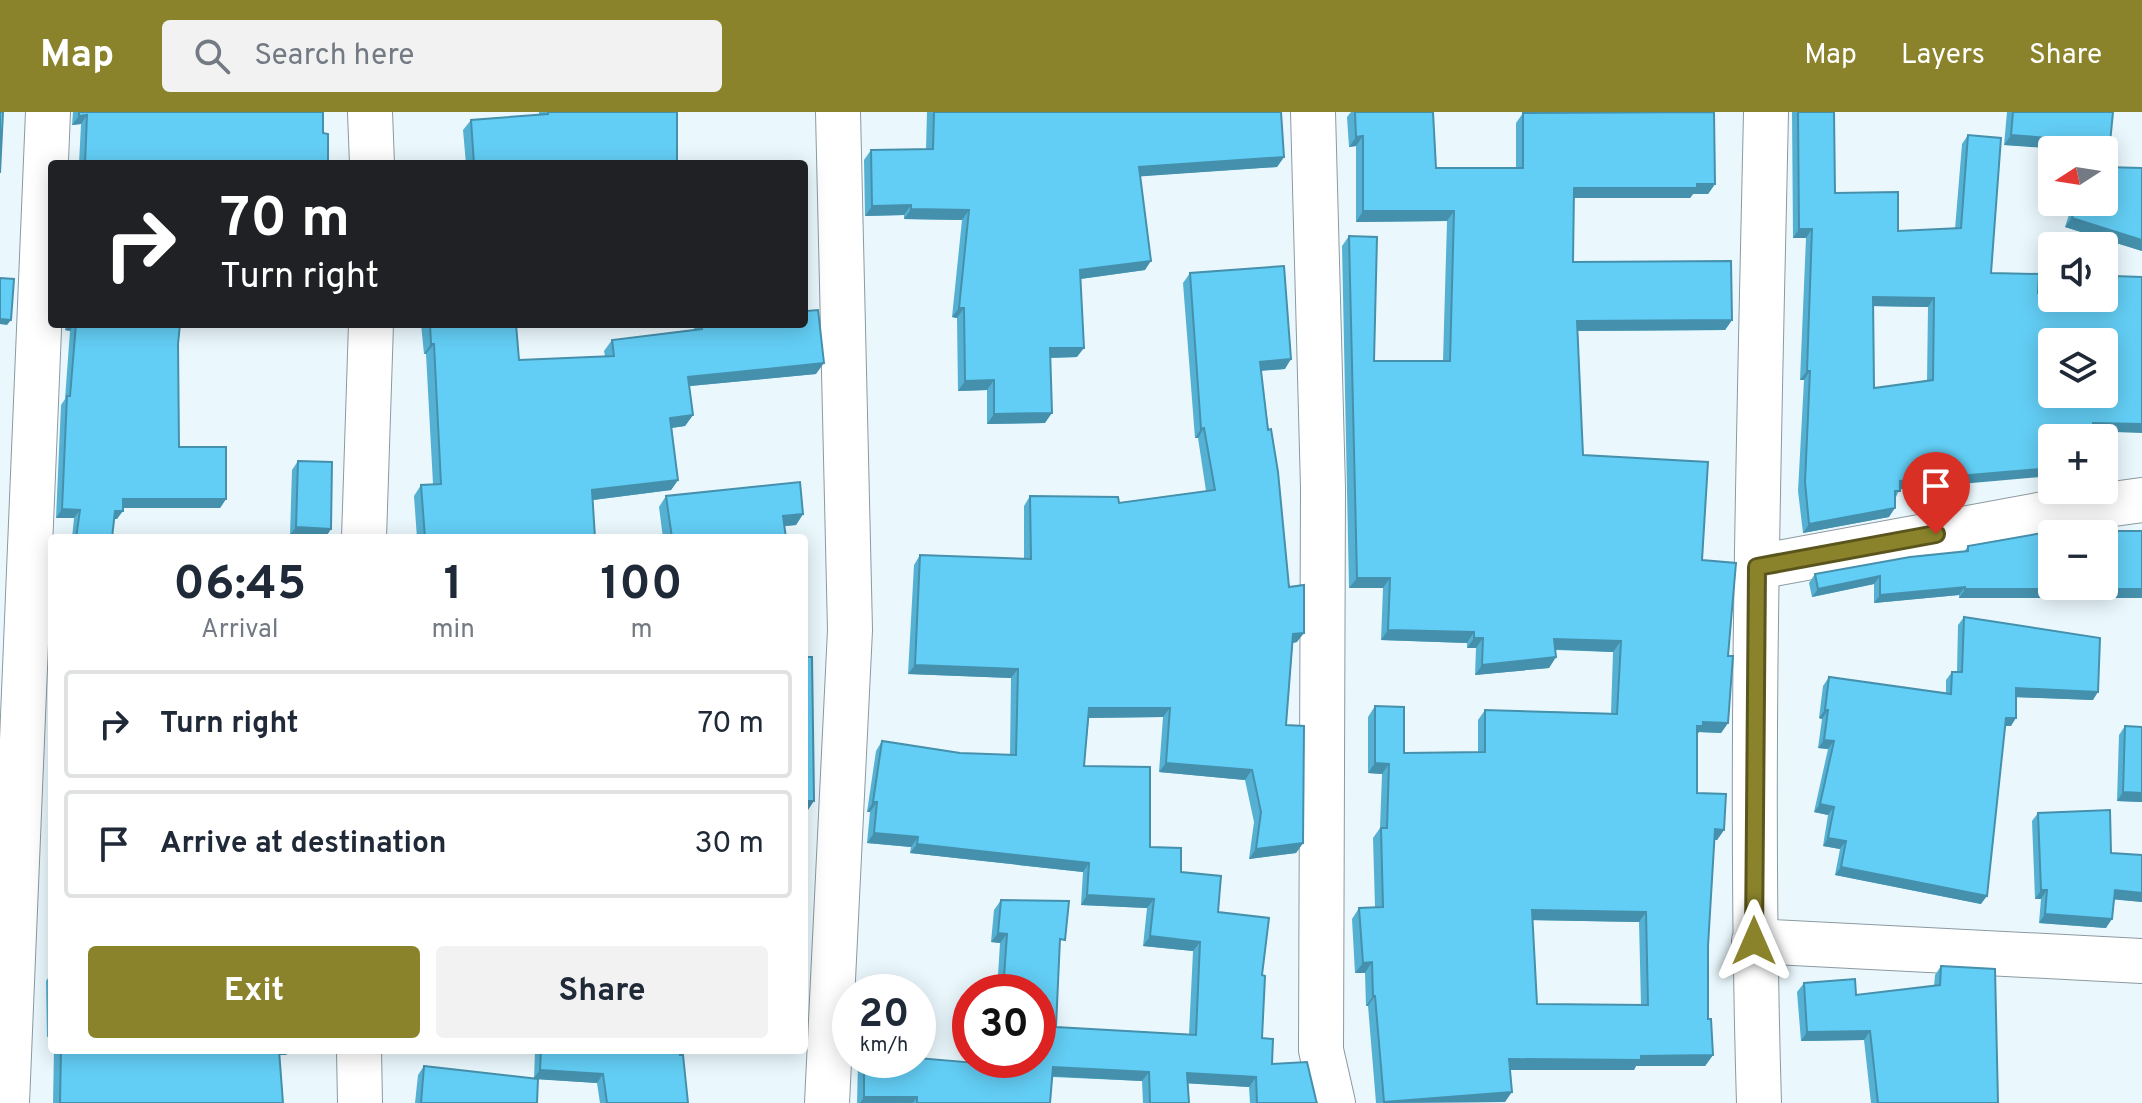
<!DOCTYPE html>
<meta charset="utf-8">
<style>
body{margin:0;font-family:Overpass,sans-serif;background:#f2f2f3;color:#1f2937;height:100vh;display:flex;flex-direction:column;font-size:30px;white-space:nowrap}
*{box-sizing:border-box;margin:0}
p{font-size:26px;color:#747a83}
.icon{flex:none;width:44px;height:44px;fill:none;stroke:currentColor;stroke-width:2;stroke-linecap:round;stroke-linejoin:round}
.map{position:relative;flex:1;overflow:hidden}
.drawer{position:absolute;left:48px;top:422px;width:760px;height:520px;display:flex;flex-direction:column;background:#fff;border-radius:8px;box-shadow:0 4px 20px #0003}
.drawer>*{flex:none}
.hud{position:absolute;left:48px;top:48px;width:760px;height:168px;border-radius:8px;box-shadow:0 4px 20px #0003;background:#202124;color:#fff;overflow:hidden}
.needle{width:52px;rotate:258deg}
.buttons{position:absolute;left:2038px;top:24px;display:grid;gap:16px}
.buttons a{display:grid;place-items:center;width:80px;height:80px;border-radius:8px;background:#fff;box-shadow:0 4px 20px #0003;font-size:40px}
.speed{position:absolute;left:832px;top:862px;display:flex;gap:16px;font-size:40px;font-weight:700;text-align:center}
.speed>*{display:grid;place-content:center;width:104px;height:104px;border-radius:50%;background:#fff;box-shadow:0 4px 20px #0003;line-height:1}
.speed small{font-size:20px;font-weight:400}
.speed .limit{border:12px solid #d22;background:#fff;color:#111}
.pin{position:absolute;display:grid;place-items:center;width:68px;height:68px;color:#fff;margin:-82px -34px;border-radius:50% 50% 50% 0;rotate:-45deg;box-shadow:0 0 8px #0007}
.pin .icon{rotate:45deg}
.me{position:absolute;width:88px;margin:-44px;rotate:0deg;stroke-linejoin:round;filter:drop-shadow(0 0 6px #0008)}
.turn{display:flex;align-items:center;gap:28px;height:168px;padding:0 40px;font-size:36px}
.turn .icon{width:104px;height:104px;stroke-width:2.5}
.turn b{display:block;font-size:56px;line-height:68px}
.eta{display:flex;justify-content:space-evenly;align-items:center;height:136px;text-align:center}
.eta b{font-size:48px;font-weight:700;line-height:56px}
.action{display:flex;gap:16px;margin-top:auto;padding:16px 40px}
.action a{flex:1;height:92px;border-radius:8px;background:#8a832b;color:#fff;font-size:32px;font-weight:700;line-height:92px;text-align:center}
.action a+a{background:#f2f2f3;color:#1f2937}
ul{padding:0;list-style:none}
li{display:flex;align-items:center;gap:24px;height:108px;margin:0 16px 12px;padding:0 24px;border:4px solid #e0e1e3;border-radius:8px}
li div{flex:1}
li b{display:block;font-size:30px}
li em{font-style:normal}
header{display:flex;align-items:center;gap:48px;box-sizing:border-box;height:112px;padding:0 40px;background:#8a832b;color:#fff}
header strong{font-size:38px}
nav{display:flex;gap:44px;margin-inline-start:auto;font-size:28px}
.search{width:560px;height:72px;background:#f2f2f3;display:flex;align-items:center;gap:20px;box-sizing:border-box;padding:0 28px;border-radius:8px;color:#747a83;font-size:30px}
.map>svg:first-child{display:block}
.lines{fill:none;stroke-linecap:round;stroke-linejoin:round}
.minor-casing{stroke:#8b9aa1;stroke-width:46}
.minor{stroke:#fff;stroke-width:44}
.wall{fill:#55b1d3;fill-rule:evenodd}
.shaded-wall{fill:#4590ac}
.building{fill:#63cef5;stroke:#4590ac;stroke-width:2;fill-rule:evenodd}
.route-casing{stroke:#5a551c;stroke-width:20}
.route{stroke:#8a832b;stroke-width:14}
</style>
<header>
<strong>Map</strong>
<div class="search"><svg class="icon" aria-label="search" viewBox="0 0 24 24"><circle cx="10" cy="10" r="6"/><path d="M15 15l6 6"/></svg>Search here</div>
<nav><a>Map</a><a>Layers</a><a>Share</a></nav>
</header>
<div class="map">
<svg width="2142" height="991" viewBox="0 0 2142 991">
<rect width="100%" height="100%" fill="#eaf8fd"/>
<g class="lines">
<!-- minor casing -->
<g class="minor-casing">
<path id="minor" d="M370,0l2,52
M1313,0l10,376 -2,562 12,53
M364,426l7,-214
M1757,455l298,-55 87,-12
M1754,829l388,20
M359,938l1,53
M7,991l41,-991
M827,991l23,-473 -12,-518
M1759,991c-10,-330 0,-661 7,-991"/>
</g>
<!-- minor -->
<use href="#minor" class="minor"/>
</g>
<!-- wall -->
<path class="wall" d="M73,0h250v21l5,31h-249l2,-40 -9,1z
M539,0h138v52h-211l-3,-34 8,-10 68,-5z
M927,0h354l3,45 -7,10 -137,9 5,94 -65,9 -3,78 -27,1 -5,65 -58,1v-34l-29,1 -1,-73 -5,-1 10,-97 -58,-1v-4l-39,1 -1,-56 7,-10 55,-1z
M1351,0h82l3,56h80v-45l7,-10 192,71 -7,10h-15l-3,4h-116l-1,64 159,58 -7,10 -147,1 5,124 119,105 26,96v67l-7,10 -22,-1 -2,2v59l27,37 -7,10h-3l-6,106v73l5,36 -8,11h-69l-2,4h-124l-5,32 -129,1 -8,-97h-2l-1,-33h-10l-3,-54 7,-11 16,-1 -2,-69 7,-10 2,-54 -14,-1v-56l7,-11 29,47 74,-1v-32l7,-10 126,3 2,-61 -58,-2 1,7 -7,11 -74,7 1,-27h-9v-5l-86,-3 2,-52h-34l-7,-342 7,-10 25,125h69l4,-140 -91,1v-76l-7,1 -2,-30zM1532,808l107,2 2,83 -104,-1z
M1792,0h42l1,81 63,38 57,-2 7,-85 6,-9 23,138 47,20 68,2 1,-10 7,-9 28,1 -49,155 -193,57 -5,10 -6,18 -86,16 -5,-42 6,-111h-4l6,-142h-13zM1874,194l54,1 -1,74 -53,7z
M2007,0h106l-3,31 -6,9v-2l-100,-5z
M2142,56v83l-77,-24 8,-25h31z
M1190,161l95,96 -24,2 36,271 -4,1 -7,82 17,118 -7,10 -47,6 5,-37 -9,-42 -86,-8 4,-55 -74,1 -5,48 66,81 31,25 37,40 44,63v63l10,26 44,36 1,3h-67l-1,-16 -61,-4 1,20h-46l-1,-22 -90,-4 -2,26h-193l1,-40 2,-3h58l75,4v-4h45v-68h-41l3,-49 -9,-1 3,-32 7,-10 59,47 -4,80 133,7 4,-83 -50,-5 4,-38 -66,-3 2,-33 -173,-19 1,-6 -44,-4 3,-31h-3l9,-61 6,-10 78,12 50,2 1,-77 -103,-4 6,-109 6,-10 104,4v-53l6,-10 89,7 87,-12 -8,-53h-3l-12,-155z
M807,199l9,63 -127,12 4,29 -8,11 -13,2 6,52 -7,10 -78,10 2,38h-178l-3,-42 7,-11 12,-1 -7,-130h-2l-3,-30h95l3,36 86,-4 -1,-5 8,-11 82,-10v-6h110z
M66,212h114l-2,20 1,103 47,52 -6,9h-97l-6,11h-3l-2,19h-40l2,-20h-18l5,-113 4,-6 5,-68 -5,-1z
M298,349l33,68 -6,9 -35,-3 2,-65z
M666,384l137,18 -7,11 -12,1 2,12h-123l-4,-31z
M2099,419h43v67h-183v-3l-85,8v-19l-62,13 -3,-14 6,-9 149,-22 4,-6z
M1964,505l129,83 -77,-3 -5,29h-6l-24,178 -146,-29 5,-26 -17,-3 5,-31 -14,-3 14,-63 -10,-1 4,-29 -3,-1 4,-32 6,-9 117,16v-13l6,-8h5l1,-47z
M2125,614l17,76 -25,-1 2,-66z
M2038,701l73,40 31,2v47l-28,-3 -8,29 -67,-5 2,-24h-6l-3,-78z
M1941,854l57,137h-127l-7,-63 -63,1 -4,-49 7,-9 52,12 78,-9 1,-11z
M52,860v65h-5l-1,-56z
M54,938h236l-4,5h-7l4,48h-230z
M535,938h145l8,53h-88l-3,-20 -59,-4 -1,24h-122l3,-28 6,-9 110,13z"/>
<!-- shaded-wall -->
<path class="shaded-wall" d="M87,3l-6,9 -9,1 7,-9z
M2011,23l99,8 -6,9v-2h-34l-66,-5z
M1363,24l-7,10 -7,1 7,-10z
M1284,45l-7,10 -145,10 7,-10z
M524,49l-3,3h-42z
M1715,72l-7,10h-15l-3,4h-123l7,-10z
M911,93l-7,10 -39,1 7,-10z
M911,97l58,1 -7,10 -58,-1z
M1363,99h91l-7,10 -91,1z
M2072,106l70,22v11l-77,-24z
M1799,117h13l-6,9h-13z
M1151,149l-6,9 -72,10 7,-10z
M1873,185l61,1 -6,9 -61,-1z
M959,196h5l-7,10 -5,-1z
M0,207l11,1 -4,5 -7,-1z
M1732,208l-7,10 -155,1 7,-10z
M70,212h4l-4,7 -5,-1z
M431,232h3l-8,10h-2z
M1050,236h34l-7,9 -34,1z
M1291,247l-6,10 -31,2 6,-9z
M824,251l-8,11 -136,13 8,-10z
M1807,259h3l-6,9h-4z
M994,268l-7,10 -29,1 7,-10z
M1052,301l-7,10 -58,1 7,-10z
M693,303l-8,11 -22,3 7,-11z
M2093,311l49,1v9l-56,-2z
M1204,316l-6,10h-3l6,-9z
M2052,356v8l-159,14 7,-9z
M678,368l-7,10 -86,11 7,-11z
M123,387h103l-6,9h-103z
M1895,396l-6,9 -86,16 6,-9z
M62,397l18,1 -6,8h-18z
M115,399h8l-6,8h-8z
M803,402l-7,11 -21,2 8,-11z
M296,415l35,2 -6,9 -35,-3z
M1880,464l-6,8 -62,13 6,-8z
M1357,466h33l-7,10h-34z
M1965,475l-6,8 -85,8 6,-8z
M1965,477h177v9h-183z
M1388,518l86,2 -7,11 -86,-3z
M1304,521l-7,9 -10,2 6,-10z
M1474,526h9l-7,10h-9z
M1554,527l67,2 -8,11 -66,-3z
M1556,545l-7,11 -74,7 7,-10z
M915,553l103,4 -7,9 -103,-4z
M2016,576l82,4 -5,8 -83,-3z
M1089,596h81l-7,9 -80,1z
M1825,598h3l-6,9 -3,-1z
M2006,606h10l-5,8h-11z
M1703,610l25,1 -7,10 -22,-1 -3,4 1,-10z
M1824,628l10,1 -6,8 -10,-1z
M1166,651l86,7 -7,10 -86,-8z
M1375,651l14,1 -7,10 -14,-1z
M2123,680l19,1v9l-25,-1z
M804,689h10l-6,9h-4z
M873,690h4l-7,10h-3z
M1820,692l14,3 -6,8 -14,-3z
M1715,717l9,1 -7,10 -9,-1z
M874,721l44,4 -7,10 -44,-4z
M1828,726l18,3 -6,8 -17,-3z
M1303,731l-7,10 -47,6 7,-10z
M917,732l172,19 -6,9 -173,-19z
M1841,755l146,29 -6,8 -146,-29z
M2041,778h6l-6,9h-6z
M2115,778l27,3v9l-33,-3z
M1087,783l67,4 -7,9 -66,-3z
M1532,798l114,2 -7,10 -114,-2z
M2045,802l67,5 -6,9 -67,-5z
M998,821l9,1 -7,9 -9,-1z
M1150,824l50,6 -7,9 -50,-5z
M1372,850l-7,11h-10l8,-10z
M1373,884h2l-7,10h-2z
M1870,919l-6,9 -63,1 6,-9z
M275,938h15l-4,5h-14z
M1713,943l-8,11h-69l-2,4h-132l7,-11z
M1053,955l96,5 -7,9 -95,-5z
M540,958l63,4 -6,9 -64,-4z
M1187,961l69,4 -7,10 -68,-4z
M1512,980l-7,10 -121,1v-1z
M864,985h53l-4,6h-53z"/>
<!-- building -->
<path class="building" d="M0,0h3l-3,61z
M79,0h244v21l5,1v30h-243l2,-49 -8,1z
M548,0h129v52h-153v-3l-50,3 -3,-44 77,-6z
M934,0h347l3,45 -145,10 12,94 -71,9 4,78h-34l2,65 -58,1v-34l-29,1 -1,-73h-5l10,-98 -58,-1v-4l-39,1 -1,-56 62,-1z
M1355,0h78l3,56h87v-55l191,-1 1,72h-18v4h-123l-1,74 158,-1 1,59 -155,1 6,134 125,7 -6,98 34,3 -8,93h5l-5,67 -25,-1v4h-6v67l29,1 -2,36 -9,-1 -7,117v73h3l2,36 -72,1v4l-132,-1 3,33 -128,10 -9,-106h-2l-1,-34 -9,1 -4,-55 24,-1 -2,-79h6l2,-64 -14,-1v-57l29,1v46l81,-1v-42l132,4 4,-73 -67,-2 2,18 -74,8 1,-27h-9v-6l-86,-2 2,-52h-33l-8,-342 28,1 -3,124h76l4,-150h-91v-75l-7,1zM1532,798l114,2 2,93 -111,-1z
M1798,0h36l1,81 63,-1v39l63,-3 7,-93 33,3 -10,135 48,1 -1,19 14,1v4h52v-3h8l2,-19 28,1v147l-49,-1 1,15h-42v30l-152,13v10h-5v17l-86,16 -4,-42 5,-111h-3l5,-142h-13zM1873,185l61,1 -1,82 -59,8zM2052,230h52v52h-52z
M2013,0h100l-3,31 -99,-8z
M2104,55l38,1v72l-70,-22 5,-16h27z
M1284,154l7,93 -31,3 8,68 3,-1 7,43 11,115 15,-2v48l-11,1 -7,91 18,1 -1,117 -47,6 5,-37 -9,-42 -86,-7 4,-55h-81l-5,58 66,1v80l31,1v24l40,4 -3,36 51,6 -7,57 3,1 -3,62 11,1 -1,25 35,-2 9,38 1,3h-60l-1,-26 -69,-4 2,30h-39l-1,-31 -96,-5 -3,36h-133v-6h-53v-37h54v-2l81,7v-5h39v-68h-35l4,-58 -9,-1 3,-33 68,1 -4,39 -5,-1 -4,88 140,8 4,-93 -50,-6 4,-37 -67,-4 2,-32 -172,-19 1,-7 -44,-4 3,-31h-4l9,-61 78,12 56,2 2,-86 -103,-4 5,-110 111,4 -1,-63 88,1 1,6 96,-13 -11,-62 -3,1 -11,-156z
M804,156l3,43 11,-1 6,53 -136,14 5,38 -23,3 8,62 -86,10 3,48h-170l-4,-53 20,-1 -7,-140h-3l-1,-20h86l3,36 95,-4 -2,-16 90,-11v-5h102z
M0,166l14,1 -3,41 -11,-1z
M76,212h104l-2,20 1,103h47v52h-103v12h-8l-3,27h-36l4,-28 -18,-1 5,-113h3z
M298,349l34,1 -1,67 -35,-2z
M800,370l3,32 -20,2 3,22h-114l-6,-42z
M2099,411v8h43v58h-177v-2l-85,8v-19l-62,13 -3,-15 95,-17 58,-6v-5zM2052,422h52v52h-52z
M1964,505l136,21 -2,54 -82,-4v30h-10l-19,178 -146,-29 5,-26 -18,-3 6,-31 -14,-3 14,-63 -10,-1 4,-30h-3l4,-33 122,17 1,-22h10z
M804,545h8l2,144h-10z
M2125,614l17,1v66l-19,-1z
M804,698l3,78h-3z
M2110,698l1,43 31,2v38l-27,-3 -3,29 -67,-5 2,-24h-6l-3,-77z
M1941,854l54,3 3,134h-120l-8,-72 -63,1 -3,-49 51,-4 1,16 84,-10z
M61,938h218l4,53h-223z
M541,938h139v5h3l5,48h-81l-4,-29 -63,-4z
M424,954l114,13 -1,24h-116z"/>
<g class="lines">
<!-- route casing -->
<g class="route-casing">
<path id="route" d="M1754,829l3,-374 179,-33"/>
</g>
<!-- route -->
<use href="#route" class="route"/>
</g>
</svg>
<div class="buttons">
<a><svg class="needle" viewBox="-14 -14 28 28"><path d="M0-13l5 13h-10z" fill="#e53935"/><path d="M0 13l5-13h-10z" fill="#747a83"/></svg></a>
<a><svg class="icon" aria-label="sound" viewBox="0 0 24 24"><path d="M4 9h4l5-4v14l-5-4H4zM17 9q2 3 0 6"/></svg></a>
<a><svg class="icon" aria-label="layers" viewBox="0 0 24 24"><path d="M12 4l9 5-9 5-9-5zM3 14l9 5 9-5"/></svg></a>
<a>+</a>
<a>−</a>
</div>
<div class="speed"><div>20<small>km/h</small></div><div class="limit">30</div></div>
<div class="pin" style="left:1936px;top:422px;background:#d93025"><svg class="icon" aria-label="arrive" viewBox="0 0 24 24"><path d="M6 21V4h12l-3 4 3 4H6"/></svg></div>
<svg class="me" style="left:1754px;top:829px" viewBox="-20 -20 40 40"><path d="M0-17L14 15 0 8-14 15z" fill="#8a832b" stroke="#fff" stroke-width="4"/></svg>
<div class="hud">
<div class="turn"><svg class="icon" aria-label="right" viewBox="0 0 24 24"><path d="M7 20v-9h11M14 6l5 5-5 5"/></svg><div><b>70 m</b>Turn right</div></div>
</div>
<section class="drawer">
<div class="eta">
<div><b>06:45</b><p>Arrival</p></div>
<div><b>1</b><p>min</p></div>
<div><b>100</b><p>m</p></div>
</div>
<ul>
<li><svg class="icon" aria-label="right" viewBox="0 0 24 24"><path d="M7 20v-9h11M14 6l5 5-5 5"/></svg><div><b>Turn right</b></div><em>70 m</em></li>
<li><svg class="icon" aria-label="arrive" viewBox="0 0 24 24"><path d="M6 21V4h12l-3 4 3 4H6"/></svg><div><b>Arrive at destination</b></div><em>30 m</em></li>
</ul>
<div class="action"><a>Exit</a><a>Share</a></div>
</section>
</div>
